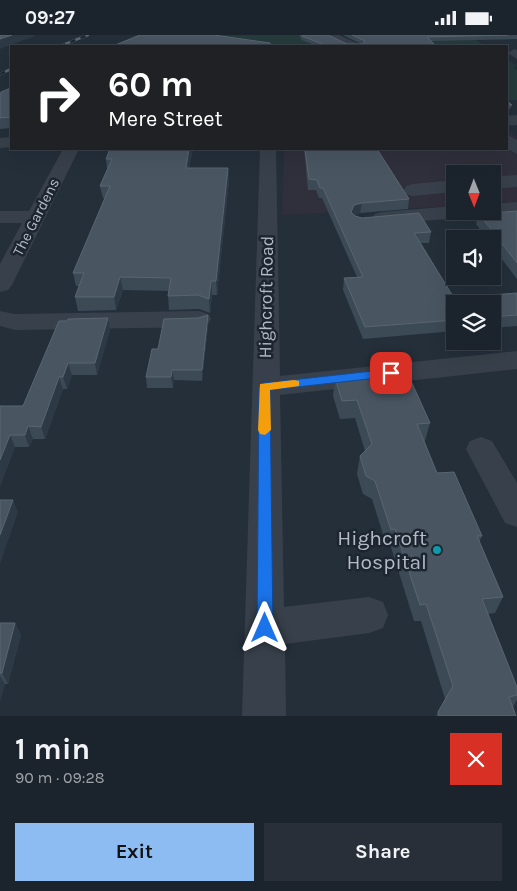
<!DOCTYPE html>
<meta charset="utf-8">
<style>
body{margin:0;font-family:Karla,sans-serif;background:#282f38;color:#f1f3f6;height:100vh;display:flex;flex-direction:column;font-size:19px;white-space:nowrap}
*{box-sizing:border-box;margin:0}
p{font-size:16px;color:#a0a4a9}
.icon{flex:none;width:28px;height:28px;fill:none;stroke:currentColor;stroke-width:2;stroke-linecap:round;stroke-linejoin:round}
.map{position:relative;height:681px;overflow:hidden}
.side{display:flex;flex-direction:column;background:#1b232c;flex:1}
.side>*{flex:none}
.guide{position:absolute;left:10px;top:10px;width:498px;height:105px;border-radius:0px;box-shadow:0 5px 20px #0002,0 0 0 1px #394048;background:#202124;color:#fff;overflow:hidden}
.needle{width:32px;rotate:179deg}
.tools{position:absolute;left:446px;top:130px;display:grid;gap:10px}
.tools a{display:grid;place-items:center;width:55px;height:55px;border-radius:0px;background:#1b232c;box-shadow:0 5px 20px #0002,0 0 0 1px #394048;font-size:25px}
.pin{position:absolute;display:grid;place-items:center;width:42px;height:42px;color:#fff;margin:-21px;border-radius:10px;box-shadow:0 2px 8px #0006}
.me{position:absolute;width:55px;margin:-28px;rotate:0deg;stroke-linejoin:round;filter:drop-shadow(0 0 4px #0008)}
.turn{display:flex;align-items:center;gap:18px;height:105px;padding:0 15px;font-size:22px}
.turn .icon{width:65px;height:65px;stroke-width:2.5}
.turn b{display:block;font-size:35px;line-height:42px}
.round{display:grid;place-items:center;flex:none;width:52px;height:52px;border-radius:0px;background:#282f38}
.head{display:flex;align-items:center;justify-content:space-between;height:85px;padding:0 15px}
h1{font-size:30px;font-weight:700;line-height:38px}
.action{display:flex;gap:10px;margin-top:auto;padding:10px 15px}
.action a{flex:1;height:58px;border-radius:0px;background:#8cbcf2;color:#111;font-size:20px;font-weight:700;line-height:58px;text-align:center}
.action a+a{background:#282f38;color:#f1f3f6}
.status{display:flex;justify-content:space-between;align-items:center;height:35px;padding:0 25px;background:#1b232c;direction:ltr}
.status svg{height:14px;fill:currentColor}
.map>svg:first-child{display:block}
.medical{fill:#302f3c}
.green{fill:#263b3c}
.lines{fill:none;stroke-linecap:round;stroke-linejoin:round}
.minor{fill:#38414b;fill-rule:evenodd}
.rail-casing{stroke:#5a6672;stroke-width:2.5}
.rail{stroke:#1d2630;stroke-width:2;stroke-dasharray:5.5;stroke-linecap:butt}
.wall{fill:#3c4a56}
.shaded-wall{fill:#2d3a46}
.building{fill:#495662;stroke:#596672}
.route{fill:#1a73e8;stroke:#114b97}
.slow{fill:#f59e0b}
.culture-dot{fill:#0f9aa8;stroke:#1d2630;stroke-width:2}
.labels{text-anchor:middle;stroke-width:5;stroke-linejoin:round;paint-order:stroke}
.far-street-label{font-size:15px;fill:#b3bcc6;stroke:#1d2630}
.street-label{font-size:18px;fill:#b3bcc6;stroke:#1d2630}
.near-poi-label{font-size:21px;fill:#b3bcc6;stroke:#1d2630;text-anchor:end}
</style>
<div class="status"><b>09:27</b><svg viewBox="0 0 49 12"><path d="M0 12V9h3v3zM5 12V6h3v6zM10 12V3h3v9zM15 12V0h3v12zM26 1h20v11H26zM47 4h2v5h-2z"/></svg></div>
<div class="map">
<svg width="517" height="681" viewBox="0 0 517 681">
<rect width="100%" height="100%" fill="#242f3a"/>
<!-- medical -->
<path class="medical" d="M506,91l11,11v65l-24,1 -1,-29h-37v32l-173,9 2,-66h222z"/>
<!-- green -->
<path class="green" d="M137,0h179l27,11h-231z
M343,0h126l16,11h-116z
M506,24l11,7 -4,2 4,2v30l-11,1z"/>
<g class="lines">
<!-- minor -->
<path class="minor" d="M323,0h16l24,11h-16z
M514,14l3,1v9l-9,-6z
M517,80v10l-11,1v-10z
M506,99l11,6v14l-11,-6z
M11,102v10l-11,1v-10z
M63,114h16l-67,136 -4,5 -8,2v-28l22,-41h-22v-12h29z
M260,114h16l4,227 237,-25v18l-237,26 4,212 85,-10 14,5 5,13 -5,13 -14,5 -84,11 1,72h-44z
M517,140v12l-25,2v-12z
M455,145v12l-42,4 -7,-2 -2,-4 2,-4 7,-2z
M517,167v12l-25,2 -9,-5h9v-7z
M455,171v5h27l-3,4 -7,2 -90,7 -7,-2 -3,-4 3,-4 7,-2z
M0,276l15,3 184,-3 9,3 3,5 -3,5 -9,3 -184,3 -15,-4z
M481,402l11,4 25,42v44l-12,-4 -39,-74 4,-8z"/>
<!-- rail casing -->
<g class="rail-casing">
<path id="rail" d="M60,11l28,-11
M0,39l11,-5"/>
</g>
<!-- rail -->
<use href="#rail" class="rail"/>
</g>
<!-- wall -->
<path class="wall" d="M299,0h29l19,9h14l-18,-9h174v4l-85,2 2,5h-117l-15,-6z
M11,53v40l-11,1v-35z
M506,65l6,5 -2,4 -4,1z
M110,114h83l-4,19h39l1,12 -12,115h-5l-2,18 -11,-4 -30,1 -1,-14 1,-5 -46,-1 -7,20 -38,1 -3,-14 4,-11h-3l-3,-13 32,-75h-2l-3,-12 7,-17 -1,-10z
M304,114h73l32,50 -1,10 -48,4 -6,2 8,3 69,14 -2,11h-8l33,55 63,-5v33l-25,2v-24h-37v27l-92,8 -20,-49 1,-12 13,-1 -35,-79h-3l-3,-8h-8z
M517,176v68l-25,-33v-7h-5l-11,-15 3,-10z
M59,286l51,9 -13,45h-25l-5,14h-4l-18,50h-12l-4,8h-14l-15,39v-80h23z
M208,291l-6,55 -28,-1 -1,8h-26l-1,-11 12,-28z
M335,343l95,45 -5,18h-2l14,32 45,63 -3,6 24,55 -8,16 -7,1 29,73v13l-4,7 3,9h-80l9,-17 -24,-78h-7l-23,-74h-4l-15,-48 -9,-5 -6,-20 3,-18 5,-5 -10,-33 -15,1 -7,-23z
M0,588h15l6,12 -13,49h-3l-5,17z"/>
<!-- shaded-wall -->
<path class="shaded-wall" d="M12,0h23v1l-35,13v-10z
M434,9v2h-17z
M189,114h4l-6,31 -1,-12z
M228,133l1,12 -12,115 -1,-14z
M362,168l-2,10 -8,3 -1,-4 3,-7z
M120,242l3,13 -7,20 -2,-13z
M211,246l1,14 -2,18 -1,-14z
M208,280v11l-6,55v-11z
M108,283l2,12 -13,45 -2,-12z
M68,328l4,12 -5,14 -4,-12z
M172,335l2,10 -1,8 -2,-11z
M59,342l4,12 -18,50 -4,-12z
M28,391l5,13 -4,8 -4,-12z
M10,400l5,12 -15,39v-26z
M13,465l5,12 -18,52v-29z
M15,588l6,12 -13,49 -6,-11z
M0,641l5,8 -5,17z"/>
<!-- building -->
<path class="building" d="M0,0h12l-12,4z
M140,0h74l56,8 2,3h-159z
M302,0h26l19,9h16l2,-3 -13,-6h156l-81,2 7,7 -17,2h1h-91l-25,-10z
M11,53v29l-11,1v-24l1,-2z
M506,65l6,5h-6z
M110,114h79l-3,19h42l-12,113h-5l-2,18 -11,-4 -30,1 3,-18 -51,-1 -6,20h-39l9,-24h-11l37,-87h-10l12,-27h-6z
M305,114h72l32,50 -47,4 -8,2 -3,7 4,4 7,2 57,-5 12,19 -17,1 40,65 63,-5v22l-25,2v-13h-37v16l-90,7 -21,-49 19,-1 -40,-89h-3l-3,-8 -8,-1z
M517,176v52l-38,-49z
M208,280l-6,55h-30l-1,7h-25l6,-28h6l6,-30 34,-1z
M108,283l-13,45h-27l-5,14h-4l-18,50 -13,-1 -3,9h-15l-10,25v-54h23l36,-85h8l1,-2z
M407,337l23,51 -13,1 20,49 17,-1 28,64h-5l26,61 -21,2 35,88v8l-8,2 7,19h-77l-1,-4 15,-26 -27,-82 -6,1 -25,-76 -4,1 -16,-49 -9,-5 -6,-20 12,-12 -15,-44 -15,1 -7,-23z
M0,465h13l-13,35z
M0,588h15l-13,50h-2z"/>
<!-- route -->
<path class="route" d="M391,334l4,2v5l-125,14 3,238 -2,5 -6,3 -6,-3 -2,-5 2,-241 5,-4z"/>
<!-- slow -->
<path class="slow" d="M294,345l5,1v5l-29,4 1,40 -6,5 -5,-1 -2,-4 2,-46z"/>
<!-- markers -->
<circle class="culture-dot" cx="437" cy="515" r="5"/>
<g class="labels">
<!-- far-street labels -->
<g class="far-street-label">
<text transform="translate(36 182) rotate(-63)" y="5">The Gardens</text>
</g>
<!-- street labels -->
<g class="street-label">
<text transform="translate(266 262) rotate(-89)" y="6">Highcroft Road</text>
</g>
<!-- near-poi labels -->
<g class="near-poi-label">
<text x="427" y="510">Highcroft<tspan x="427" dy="24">Hospital</tspan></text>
</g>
</g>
</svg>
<div class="tools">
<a><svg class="needle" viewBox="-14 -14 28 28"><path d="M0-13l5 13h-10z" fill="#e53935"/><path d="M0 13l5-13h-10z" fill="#a0a4a9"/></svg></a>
<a><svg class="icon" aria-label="sound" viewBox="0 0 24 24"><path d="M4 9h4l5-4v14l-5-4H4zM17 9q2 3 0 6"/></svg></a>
<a><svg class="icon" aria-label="layers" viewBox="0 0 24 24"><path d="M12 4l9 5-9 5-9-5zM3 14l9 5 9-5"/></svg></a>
</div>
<div class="pin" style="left:391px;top:338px;background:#d93025"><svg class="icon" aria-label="arrive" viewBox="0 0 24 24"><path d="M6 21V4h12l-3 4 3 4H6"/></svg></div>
<svg class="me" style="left:265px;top:593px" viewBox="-20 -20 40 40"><path d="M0-17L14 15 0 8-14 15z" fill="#1a73e8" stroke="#fff" stroke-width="4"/></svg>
<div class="guide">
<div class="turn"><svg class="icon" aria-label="right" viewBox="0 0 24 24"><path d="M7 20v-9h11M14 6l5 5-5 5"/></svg><div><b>60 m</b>Mere Street</div></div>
</div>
</div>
<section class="side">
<div class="head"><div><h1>1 min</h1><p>90 m · 09:28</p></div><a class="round" style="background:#d93025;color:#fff"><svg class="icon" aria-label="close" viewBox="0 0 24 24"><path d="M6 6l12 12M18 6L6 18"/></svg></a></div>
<div class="action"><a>Exit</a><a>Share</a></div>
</section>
